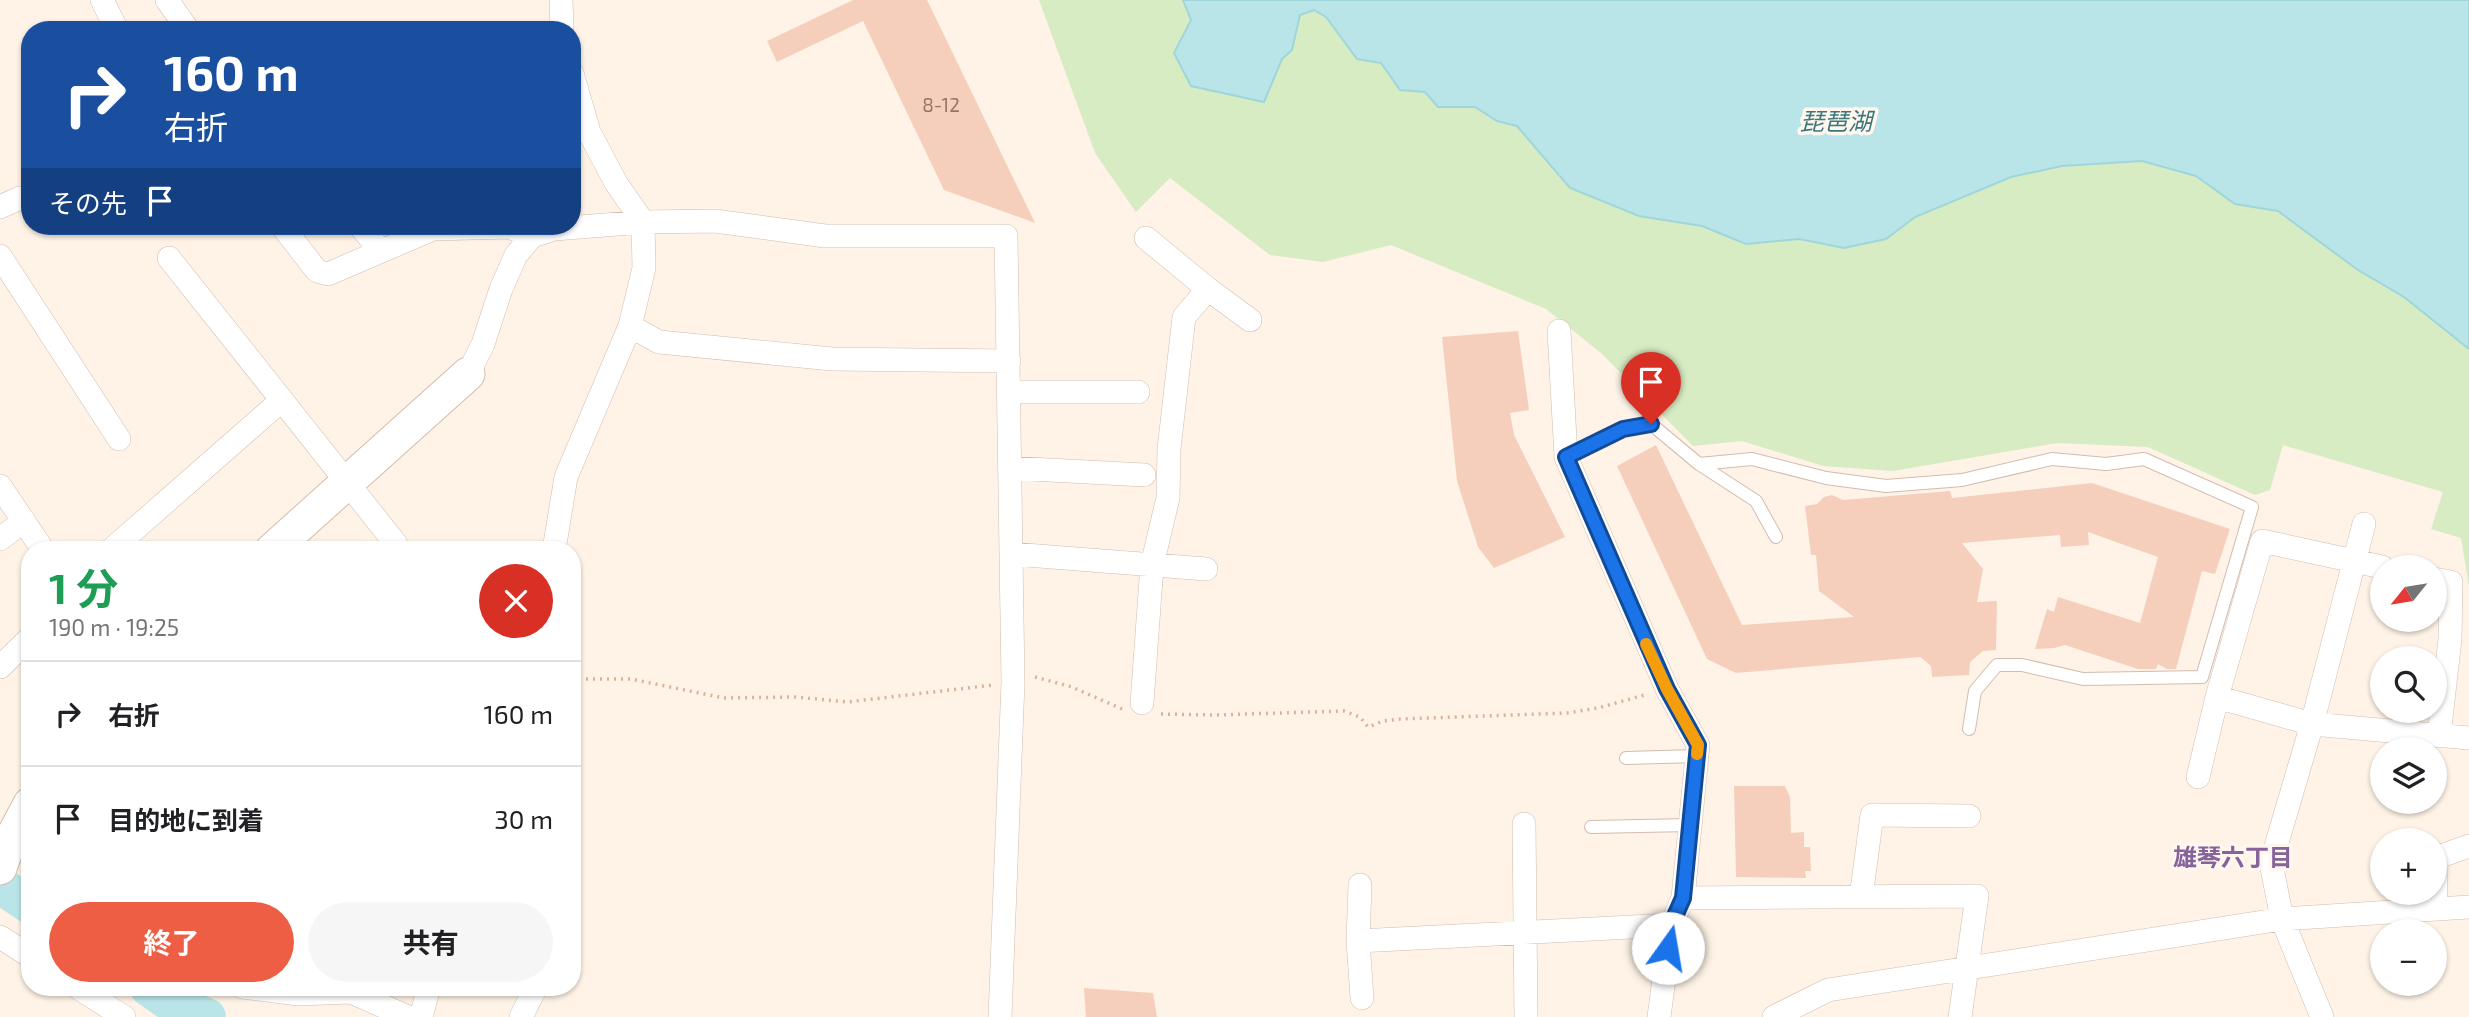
<!DOCTYPE html>
<html lang="ja">
<meta charset="utf-8">
<style>
body{margin:0;font-family:"Exo 2","Noto Sans JP",sans-serif;background:#f6f6f6;color:#202124;height:100vh;display:flex;flex-direction:column;font-size:26px;white-space:nowrap}
*{box-sizing:border-box;margin:0}
p{font-size:23px;color:#757577}
.icon{flex:none;width:38px;height:38px;fill:none;stroke:currentColor;stroke-width:2;stroke-linecap:round;stroke-linejoin:round}
.map{position:relative;flex:1;overflow:hidden}
.drawer{position:absolute;left:21px;top:541px;width:560px;height:455px;display:flex;flex-direction:column;background:#fff;border-radius:28px;box-shadow:0 2px 5px #0004}
.drawer>*{flex:none}
.banner{position:absolute;left:21px;top:21px;width:560px;height:214px;border-radius:28px;box-shadow:0 2px 5px #0004;background:#1a4fa0;color:#fff;overflow:hidden}
.needle{width:46px;rotate:240deg}
.fabs{position:absolute;left:2370px;top:555px;display:grid;gap:14px}
.fabs a{display:grid;place-items:center;width:77px;height:77px;border-radius:50%;background:#fff;box-shadow:0 2px 5px #0004;font-size:35px}
.pin{position:absolute;display:grid;place-items:center;width:60px;height:60px;color:#fff;margin:-72px -30px;border-radius:50% 50% 50% 0;rotate:-45deg;box-shadow:0 0 7px #0007}
.pin .icon{rotate:45deg}
.me{position:absolute;width:77px;margin:-38px;rotate:13deg;stroke-linejoin:round;filter:drop-shadow(0 0 5px #0008)}
.turn{display:flex;align-items:center;gap:24px;height:147px;padding:0 28px;font-size:32px}
.turn .icon{width:91px;height:91px;stroke-width:2.5}
.turn b{display:block;font-size:49px;line-height:60px}
.then{display:flex;align-items:center;height:66px;padding:0 28px;background:#0003;gap:14px;font-size:26px}
.round{display:grid;place-items:center;flex:none;width:74px;height:74px;border-radius:37px;background:#f6f6f6}
.overview{display:flex;align-items:center;justify-content:space-between;height:119px;padding:0 28px}
h1{font-size:42px;font-weight:700;line-height:52px;color:#1e9e55}
.action{display:flex;gap:14px;margin-top:auto;padding:14px 28px}
.action a{flex:1;height:80px;border-radius:42px;background:#ee5e45;color:#fff;font-size:28px;font-weight:700;line-height:80px;text-align:center}
.action a+a{background:#f6f6f6;color:#202124}
ul{padding:0;list-style:none}
li{display:flex;align-items:center;gap:21px;height:105px;padding:0 28px;border-top:2px solid #e0e0e0}
li div{flex:1}
li b{display:block;font-size:26px}
li em{font-style:normal}
.map>svg:first-child{display:block}
.green{fill:#d7ecc3}
.water{fill:#b9e5e9;stroke:#9fd6db;stroke-width:2}
.lines{fill:none;stroke-linecap:round;stroke-linejoin:round}
.river{stroke:#b9e5e9;stroke-width:38}
.building{fill:#f5cfbc}
.lane-casing{stroke:#d3bcae;stroke-width:14}
.street-casing{stroke:#d3bcae;stroke-width:24}
.secondary-casing{stroke:#d6bbab;stroke-width:35}
.path{stroke:#dab19f;stroke-width:3.5;stroke-dasharray:2 5;stroke-linecap:butt}
.lane{stroke:#fff;stroke-width:12}
.street{stroke:#fff;stroke-width:23}
.secondary{stroke:#fff;stroke-width:33}
.route-casing{stroke:#114b97;stroke-width:18}
.route{stroke:#1a73e8;stroke-width:12}
.slow{stroke:#f59e0b;stroke-width:12}
.labels{text-anchor:middle;stroke-width:7;stroke-linejoin:round;paint-order:stroke}
.number-label{font-size:19px;fill:#987466}
.water-label{font-size:24px;font-style:italic;fill:#3b787e;stroke:#fff7ee}
.neighbourhood-label{font-size:24px;font-weight:bold;fill:#85649c;stroke:#fff7ee}
</style>
<div class="map">
<svg width="2469" height="1017" viewBox="0 0 2469 1017">
<rect width="100%" height="100%" fill="#fef3e6"/>
<!-- green -->
<path class="green" d="M1039,0h144l8,20 -17,33 108,6 10,-10 8,-34 14,-5 12,7 31,42 24,4 19,27 25,2 13,15h37l22,14 20,5 54,62 68,28 63,10 44,18 53,-5 45,9 42,-9 29,-22 96,-40 51,-11 80,-6 54,16 39,28 43,7 80,59 46,27 65,52v238l-8,-49 -30,-9 12,-37 -160,-47 -13,45 -15,5 -107,-48 -91,-4 -164,28 -70,-5 -81,-25 -49,5 -92,-93 -55,-44 -155,-64 -68,17 -53,-7 -100,-77 -34,34 -41,-59z"/>
<!-- water -->
<path class="water" d="M1183,0h1286v349l-65,-52 -46,-27 -80,-59 -43,-7 -39,-28 -54,-15 -80,5 -51,11 -96,40 -29,22 -42,9 -45,-9 -53,5 -44,-18 -63,-10 -69,-28 -53,-62 -20,-5 -22,-14h-37l-13,-15 -25,-2 -19,-27 -24,-4 -31,-42 -12,-7 -14,5 -8,35 -10,9 -18,43 -73,-16 -17,-33 17,-33z"/>
<g class="lines">
<!-- river -->
<path class="river" d="M0,885l30,20
M148,987l23,16 36,14"/>
</g>
<!-- building -->
<path class="building" d="M853,0h74l108,223 -91,-33 -81,-169 -86,41 -10,-21z
M1518,331l11,79 -19,3 4,22 51,102 -71,31 -16,-21 -21,-66 -15,-144z
M1656,445l86,180 112,-8 -35,-26 -3,-36h-5l-6,-49 12,-2 7,-7 8,-2 11,5 107,-9 2,7 140,-15 138,46 -15,45 -13,-3 -26,98h-9l-9,-5 -2,5h-18l-73,-24 -11,3 -19,1 12,-40 7,3 4,-15 82,26 18,-66 -70,-25 1,13 -28,2 -1,-12 -98,8 21,26 -6,33 20,-1 -1,49 -13,1 -13,11 -1,13 -37,2 -1,-11 -11,-9 -184,16 -29,-14 -90,-193z
M1734,786h51l5,11 1,36 13,-1v15h6l1,24h-6l1,7 -70,-1z
M1084,988l69,5 4,24h-71z"/>
<g class="lines">
<!-- lane casing -->
<g class="lane-casing">
<path id="lane" d="M1566,457l57,-28 28,-5 48,40 57,37 20,36
M1699,464l53,-5 74,19 60,8 76,-6 90,-21 54,5 38,-5 108,48 -50,170 -119,2 -61,-14h-25l-22,26 -6,38
M1626,758l71,-2
M1591,827l99,-2"/>
</g>
<!-- street casing -->
<g class="street-casing">
<path id="street" d="M102,0l15,30
M167,0l21,30
M561,0l1,30
M0,207l20,-9
M282,226l35,45 11,3 105,-45 76,-2 23,9
M360,226l21,25
M0,256l119,183
M169,258l227,286 -1,6
M1208,289l42,31
M630,326l29,16 173,17 177,2
M1559,331l7,126 101,232 31,56 -15,153 -12,27 -12,92
M468,374l15,-30 18,-55 15,-34 16,-19 22,-7 89,-7 72,-1 110,15h181l7,446 -13,335
M1009,392h129
M1011,468l133,7
M0,486l43,64
M0,539l24,-18
M111,550l171,-150
M554,550l12,-73 64,-151 14,-58 -1,-46 -27,-39 -27,-51 -17,-59
M1013,554l193,15
M2434,579l17,3 -1,57 -11,97
M0,667l30,-29
M2217,697l45,-156 120,26
M1142,703l10,-138 16,-67 1,-49 15,-132 24,-28 -62,-51
M2198,777l19,-80 95,27 157,14
M1524,824l2,193
M1360,885l-2,56 313,-16
M1861,897l11,-82 97,1
M1683,898l294,-2 -17,121
M2436,909l-1,-51 34,-12
M0,937l30,19
M1358,941l4,57
M77,987l47,30
M242,987l56,7 53,-2 57,25
M421,1017l8,-30
M521,1017l15,-30
M1774,1017l54,-27 454,-71 187,-12
M2322,1017l-40,-98 -11,-56 41,-139 52,-200"/>
</g>
<!-- secondary casing -->
<g class="secondary-casing">
<path id="secondary" d="M272,550l196,-176
M0,868l8,-23 22,-41"/>
</g>
<!-- path -->
<path class="path" d="M1035,677l37,10 50,22
M572,679h59l93,19 72,-1 51,5 146,-17
M1161,714l53,1 130,-4 16,6 8,10 15,-6 17,-2 167,-6 31,-5 50,-14"/>
<!-- lane -->
<use href="#lane" class="lane"/>
<!-- street -->
<use href="#street" class="street"/>
<!-- secondary -->
<use href="#secondary" class="secondary"/>
</g>
<g class="lines">
<!-- route casing -->
<g class="route-casing">
<path id="route" d="M1651,424l-28,5 -57,28 101,232 31,56 -15,153 -12,27 -3,23"/>
</g>
<!-- route -->
<use href="#route" class="route"/>
<!-- slow -->
<path class="slow" d="M1646,644l21,45 31,56 -1,9"/>
</g>
<g class="labels">
<!-- number labels -->
<g class="number-label">
<text x="941" y="112">8-12</text>
</g>
<!-- water labels -->
<g class="water-label">
<text x="1836" y="130">琵琶湖</text>
</g>
<!-- neighbourhood labels -->
<g class="neighbourhood-label">
<text x="2233" y="866">雄琴六丁目</text>
</g>
</g>
</svg>
<div class="fabs">
<a><svg class="needle" viewBox="-14 -14 28 28"><path d="M0-13l5 13h-10z" fill="#e53935"/><path d="M0 13l5-13h-10z" fill="#757577"/></svg></a>
<a><svg class="icon" aria-label="search" viewBox="0 0 24 24"><circle cx="10" cy="10" r="6"/><path d="M15 15l6 6"/></svg></a>
<a><svg class="icon" aria-label="layers" viewBox="0 0 24 24"><path d="M12 4l9 5-9 5-9-5zM3 14l9 5 9-5"/></svg></a>
<a>+</a>
<a>−</a>
</div>
<div class="pin" style="left:1651px;top:424px;background:#d93025"><svg class="icon" aria-label="arrive" viewBox="0 0 24 24"><path d="M6 21V4h12l-3 4 3 4H6"/></svg></div>
<svg class="me" style="left:1668px;top:948px" viewBox="-20 -20 40 40"><circle r="19" fill="#fff"/><path d="M0-13L10 11 0 6-10 11z" fill="#1a73e8"/></svg>
<div class="banner">
<div class="turn"><svg class="icon" aria-label="right" viewBox="0 0 24 24"><path d="M7 20v-9h11M14 6l5 5-5 5"/></svg><div><b>160 m</b>右折</div></div>
<div class="then">その先<svg class="icon" aria-label="arrive" viewBox="0 0 24 24"><path d="M6 21V4h12l-3 4 3 4H6"/></svg></div>
</div>
<section class="drawer">
<div class="overview"><div><h1>1 分</h1><p>190 m · 19:25</p></div><a class="round" style="background:#d93025;color:#fff"><svg class="icon" aria-label="close" viewBox="0 0 24 24"><path d="M6 6l12 12M18 6L6 18"/></svg></a></div>
<ul>
<li><svg class="icon" aria-label="right" viewBox="0 0 24 24"><path d="M7 20v-9h11M14 6l5 5-5 5"/></svg><div><b>右折</b></div><em>160 m</em></li>
<li><svg class="icon" aria-label="arrive" viewBox="0 0 24 24"><path d="M6 21V4h12l-3 4 3 4H6"/></svg><div><b>目的地に到着</b></div><em>30 m</em></li>
</ul>
<div class="action"><a>終了</a><a>共有</a></div>
</section>
</div>
